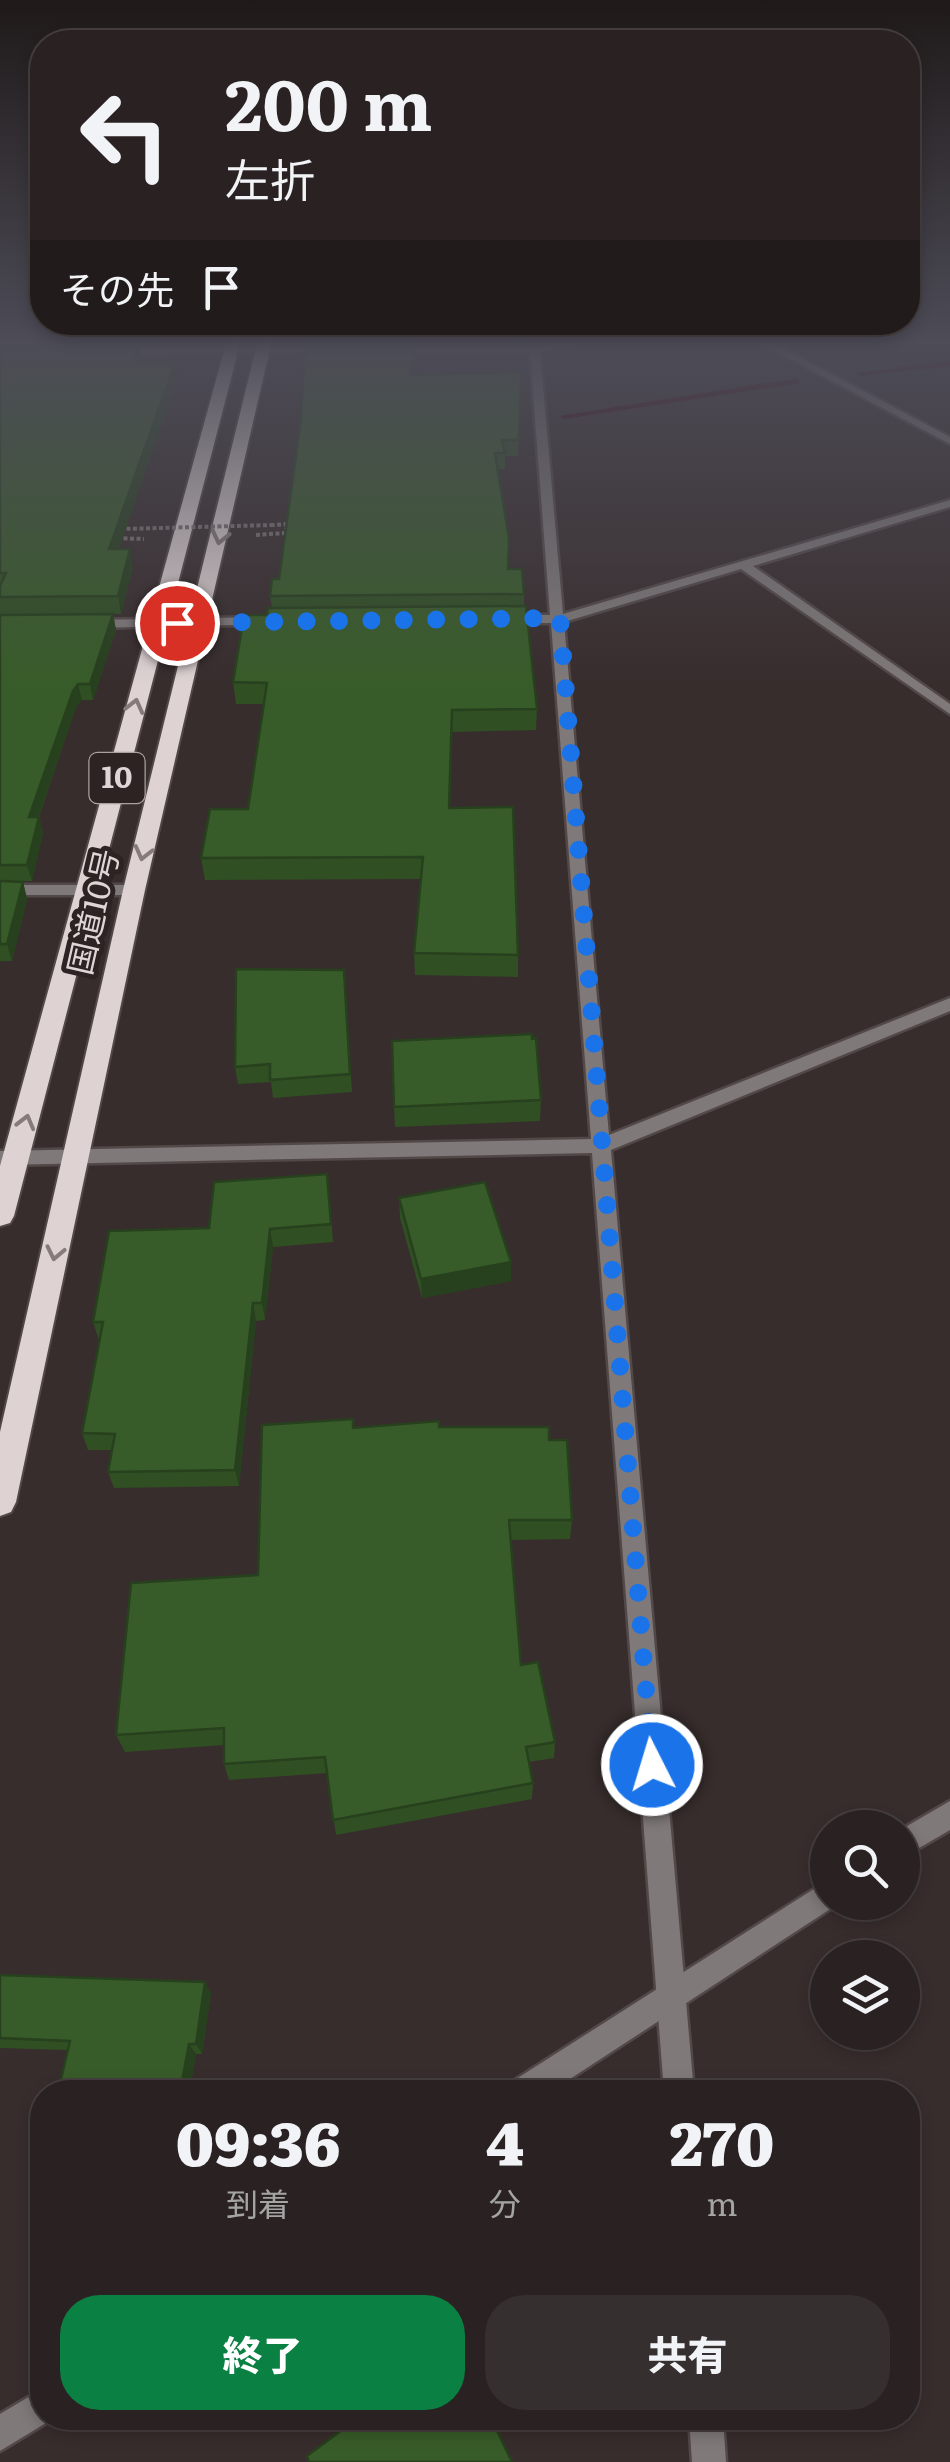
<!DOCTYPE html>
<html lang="ja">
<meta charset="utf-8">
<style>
body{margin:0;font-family:Literata,"Noto Sans JP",serif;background:#362f2f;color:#f1f3f6;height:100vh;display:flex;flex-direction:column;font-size:38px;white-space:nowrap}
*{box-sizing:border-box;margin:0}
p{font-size:32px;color:#a5a4a5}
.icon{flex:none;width:55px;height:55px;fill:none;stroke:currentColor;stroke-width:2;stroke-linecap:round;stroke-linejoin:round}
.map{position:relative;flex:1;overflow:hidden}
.details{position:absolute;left:30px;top:2080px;width:890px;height:350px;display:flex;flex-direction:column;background:#2a2222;border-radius:40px;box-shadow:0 5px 15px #0003,0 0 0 2px #463f40}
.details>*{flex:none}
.guide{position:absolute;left:30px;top:30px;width:890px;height:305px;border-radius:40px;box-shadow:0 5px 15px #0003,0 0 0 2px #463f40;background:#2a2222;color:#f1f3f6;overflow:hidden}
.fabs{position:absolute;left:810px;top:1810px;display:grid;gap:20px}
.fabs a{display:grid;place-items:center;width:110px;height:110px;border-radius:50%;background:#2a2222;box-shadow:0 5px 15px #0003,0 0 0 2px #463f40;font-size:50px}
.pin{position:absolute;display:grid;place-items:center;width:85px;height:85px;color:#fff;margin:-42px;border:5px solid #fff;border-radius:50%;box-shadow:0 2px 10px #0007}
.me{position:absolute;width:110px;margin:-55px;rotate:355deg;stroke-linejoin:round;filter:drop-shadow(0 0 8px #0008)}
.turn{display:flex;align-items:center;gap:35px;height:210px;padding:0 30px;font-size:45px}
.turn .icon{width:130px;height:130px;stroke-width:2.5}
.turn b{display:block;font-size:70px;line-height:85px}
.then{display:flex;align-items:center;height:95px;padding:0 30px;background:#0003;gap:20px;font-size:38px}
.eta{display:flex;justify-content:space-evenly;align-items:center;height:170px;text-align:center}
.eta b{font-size:60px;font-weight:800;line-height:70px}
.button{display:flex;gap:20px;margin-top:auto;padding:20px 30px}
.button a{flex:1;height:115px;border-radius:40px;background:#0b8043;color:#fff;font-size:40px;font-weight:800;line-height:115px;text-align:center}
.button a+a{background:#362f2f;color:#f1f3f6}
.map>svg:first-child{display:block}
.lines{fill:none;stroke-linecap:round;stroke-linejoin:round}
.stream{fill:#3a000c;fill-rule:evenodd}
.minor-casing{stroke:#534848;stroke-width:5}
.tertiary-casing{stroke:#534848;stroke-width:5}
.trunk-casing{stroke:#534848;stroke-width:4}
.path{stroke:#7c7373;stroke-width:4;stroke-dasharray:4 2.5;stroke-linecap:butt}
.minor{fill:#7f7979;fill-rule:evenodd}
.tertiary{fill:#7f7979;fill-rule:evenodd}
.trunk{fill:#ded2d2;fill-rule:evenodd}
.path-bridge{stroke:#7c7373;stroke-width:4;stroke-dasharray:4 2.5;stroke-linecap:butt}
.wall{fill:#304f23}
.shaded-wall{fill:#27401d}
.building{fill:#385c29;stroke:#27401d;stroke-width:2.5}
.oneway{stroke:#867a7a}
.route{stroke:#1a73e8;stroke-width:18;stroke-dasharray:0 32.4}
.labels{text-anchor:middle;stroke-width:10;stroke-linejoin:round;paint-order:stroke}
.shield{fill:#2d2323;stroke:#a9a0a0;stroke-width:2.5}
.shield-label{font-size:30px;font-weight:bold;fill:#ded6d6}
.street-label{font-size:32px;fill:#ded6d6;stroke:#2d2323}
</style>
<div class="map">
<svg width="950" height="2462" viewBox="0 0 950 2462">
<rect width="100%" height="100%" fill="#382d2d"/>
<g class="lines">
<!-- stream -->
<path class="stream" d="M950,360v6l-89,10 -4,-3z
M798,378l3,5 -237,36 -5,-3z"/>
<!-- minor casing -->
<g class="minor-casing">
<path id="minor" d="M569,340h17l-46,12 23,262 387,-114v7l-197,59 197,138v10l-209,-145 -177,53 45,513 341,-137v13l-339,139 83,942h-30l-72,-939 -592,12v-14l591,-12 -40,-516h-47l-6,-4 6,-4h46l-20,-262h-138l-5,-3 5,-3h143z
M328,347l4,5 -220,2 -5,-3 5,-3z
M270,617l7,4 -2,3 -186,4 -7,-4 7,-4z
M0,885h134l8,5 -8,5h-134z
M689,2418h34l3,44h-34z"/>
</g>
<!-- tertiary casing -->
<g class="tertiary-casing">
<path id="tertiary" d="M755,340h12l183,97v7z
M950,1801v29l-48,28v-29z
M828,1880v22l10,2 -288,188h-41l4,-11z
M42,2389v29h12l-54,33v-37z"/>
</g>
<!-- trunk casing -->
<g class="trunk-casing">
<path id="trunk" d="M227,340h14l-227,876 -4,7 -10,3v-60z
M258,340h14l-127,550 -129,612 -5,10 -11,4v-84l123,-542z"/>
</g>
<!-- path -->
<path class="path" d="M256,535l29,-2 3,-9 -15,1
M117,538l27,1"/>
<!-- minor -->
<use href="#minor" class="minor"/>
<!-- tertiary -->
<use href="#tertiary" class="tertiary"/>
<!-- trunk -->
<use href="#trunk" class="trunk"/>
<!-- path-bridge -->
<path class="path-bridge" d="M120,529l153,-4"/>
</g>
<!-- wall -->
<path class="wall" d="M0,340h148l-2,5h-7l2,14 -2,4 38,16 -58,170 14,18 -12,47h-8l3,16 -23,70h-11l-6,7 -37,110 4,16 -11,48h-32z
M306,340h112l-1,4h-2l-2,31 108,-3 -3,84h-13v13h-8l11,100 16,25v12l13,103 -1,21 -84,2 -2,76 68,147v22l-103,-2 -1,-22 7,-74 -216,1 -4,-22 47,-49 16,-105h-28l-3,-22 39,-74 -2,-12 9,-17 22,-160z
M0,881l23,1 4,17 -15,62h-12z
M344,970l8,122 -79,6 -2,-16 -33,2 -3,-17z
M541,1100l-1,21 -145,6 -1,-20z
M329,1192l4,50 -60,5 -8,73 -9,1 -17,165 -125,2 -6,-16 4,-22h-24l-6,-17 17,-93 -6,-18 116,-94z
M399,1198l112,83 -89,17 -22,-80z
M439,1427l110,13 23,80 -2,19 -60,1 11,125 34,77 -1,16 -25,4 4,21 -1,16 -196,36 -9,-62 -98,7 -5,-16v-19l-99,7 -9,-17 142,-160 96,-147z
M0,1975l211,18 -9,61h-6l-7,38h-131l9,-42 -67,-2z"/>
<!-- shaded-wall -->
<path class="shaded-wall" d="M512,340h27l-27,3z
M415,342v15l-3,33 -1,-15z
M138,343l3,16 -8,21 -2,-17z
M175,363l2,16 -64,188 -4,-18z
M130,549l3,18 -12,47 -3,-18z
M113,614l3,16 -23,70 -3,-16z
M78,684l4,16 -6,7 -43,126 -4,-16 44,-126z
M39,817l4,16 -11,48 -5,-16z
M23,882l4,17 -15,62 -5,-17z
M270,1229l3,18 -8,73 -3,-17z
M511,1262v19l-89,17 -1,-19z
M253,1303l3,18 -17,165 -4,-16z
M205,1982l6,11 -9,61 -6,-10z
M189,2044l7,10 -7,38h-9z"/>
<!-- building -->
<path class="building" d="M415,342l-4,33 110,-3 -2,68h-17l3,13h-10l14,86 -1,30h14l2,25 -254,2 2,-17h7l22,-160 4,-76z
M0,343h138l-7,20h44l-66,186h21l-12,47 -118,1v-11l6,-13h-6z
M526,606l11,103 -85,1 -3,98 64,-1 5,148 -104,-2 9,-96 -222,1 9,-49h38l19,-126 -34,-1 11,-67h23l1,-7z
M113,614l-23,70h-12l-5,7 -44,126h10l-12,48h-27v-250z
M0,881l23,1 -16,62h-7z
M236,969l108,1 6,104 -80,6v-16l-35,3z
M532,1034v5l4,-1 5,62 -147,7 -2,-66z
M327,1174l4,50 -61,5 -8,74h-9l-18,167 -127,2 7,-38 -33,-1 21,-111h-10l16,-91 100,-3 5,-46z
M485,1182l26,80 -90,17 -22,-81z
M353,1419v9l86,-7v6h110v13h18l5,80h-63l12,145 17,-3 17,80 -29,5 7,36 -200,37 -8,-63 -101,7v-36l-108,7 15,-152 127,-8 4,-150z
M0,1975l205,7 -9,62h-7l-9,48h-122l12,-51 -70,-3z
M42,2160v21h-4z
M358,2418h133l21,44h-203l-2,-6z"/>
<!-- one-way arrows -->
<defs><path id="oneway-chevron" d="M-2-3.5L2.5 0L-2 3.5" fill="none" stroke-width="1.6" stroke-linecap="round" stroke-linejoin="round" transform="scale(2.5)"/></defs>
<g class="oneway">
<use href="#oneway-chevron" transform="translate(220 537) rotate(103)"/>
<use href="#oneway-chevron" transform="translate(135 706) rotate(-76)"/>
<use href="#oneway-chevron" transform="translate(143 853) rotate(104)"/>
<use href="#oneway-chevron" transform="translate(26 1122) rotate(-75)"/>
<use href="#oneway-chevron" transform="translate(55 1253) rotate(102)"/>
</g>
<!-- sky -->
<linearGradient id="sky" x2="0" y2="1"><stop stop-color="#1f1919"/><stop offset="0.5" stop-color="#4d4c57"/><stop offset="1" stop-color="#4d4c57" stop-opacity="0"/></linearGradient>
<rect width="950" height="684" fill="url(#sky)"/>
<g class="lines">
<!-- route -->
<path class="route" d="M177,623l383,-5 92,1147"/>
</g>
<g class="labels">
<!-- shield labels -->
<rect class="shield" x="89.5" y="753" width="55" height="50" rx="8"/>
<g class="shield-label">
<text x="117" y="788">10</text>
</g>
<!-- street labels -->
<g class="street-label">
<text transform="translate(94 912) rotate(-77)" y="11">国道10号</text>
</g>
</g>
</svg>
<div class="fabs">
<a><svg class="icon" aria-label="search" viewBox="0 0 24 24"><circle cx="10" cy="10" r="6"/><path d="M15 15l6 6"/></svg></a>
<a><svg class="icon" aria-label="layers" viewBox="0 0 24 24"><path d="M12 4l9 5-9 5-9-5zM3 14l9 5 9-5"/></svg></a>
</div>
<div class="pin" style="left:177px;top:623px;background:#d93025"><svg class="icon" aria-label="arrive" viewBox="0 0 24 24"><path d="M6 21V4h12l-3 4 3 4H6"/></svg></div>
<svg class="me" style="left:652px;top:1765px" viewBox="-20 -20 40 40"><circle r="17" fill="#1a73e8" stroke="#fff" stroke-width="3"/><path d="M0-11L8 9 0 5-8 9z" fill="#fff"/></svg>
<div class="guide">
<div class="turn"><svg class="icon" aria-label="left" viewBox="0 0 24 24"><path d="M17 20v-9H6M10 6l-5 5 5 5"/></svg><div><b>200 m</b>左折</div></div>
<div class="then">その先<svg class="icon" aria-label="arrive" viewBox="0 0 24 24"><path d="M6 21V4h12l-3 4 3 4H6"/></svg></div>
</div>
<section class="details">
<div class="eta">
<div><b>09:36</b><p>到着</p></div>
<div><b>4</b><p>分</p></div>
<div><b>270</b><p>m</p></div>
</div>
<div class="button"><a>終了</a><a>共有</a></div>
</section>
</div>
